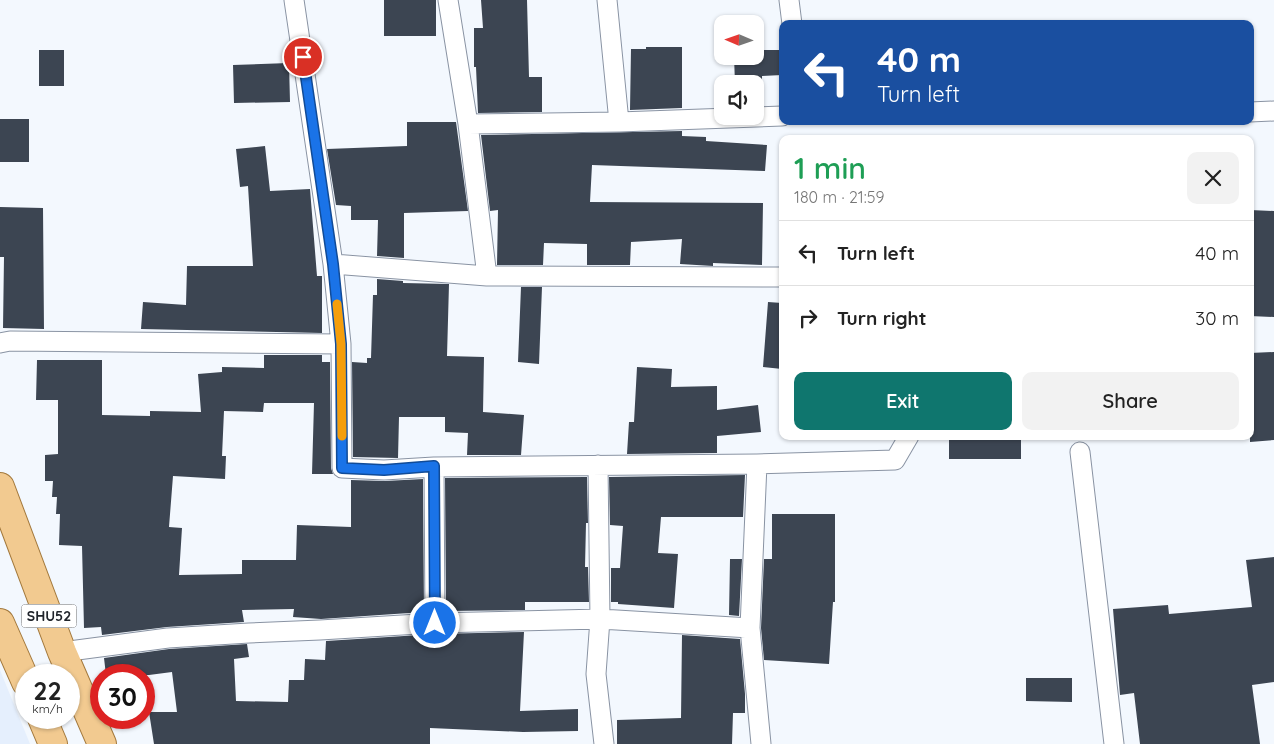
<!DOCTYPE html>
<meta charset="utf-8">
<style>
body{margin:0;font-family:Quicksand,sans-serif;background:#f2f2f2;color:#222;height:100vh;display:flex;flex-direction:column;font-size:19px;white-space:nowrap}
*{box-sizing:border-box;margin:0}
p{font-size:16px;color:#767676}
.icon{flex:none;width:28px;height:28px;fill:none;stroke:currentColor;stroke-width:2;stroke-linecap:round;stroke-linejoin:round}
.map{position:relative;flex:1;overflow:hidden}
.panel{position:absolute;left:779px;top:135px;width:475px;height:305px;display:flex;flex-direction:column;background:#fff;border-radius:10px;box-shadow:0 1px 4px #0004}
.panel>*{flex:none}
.guide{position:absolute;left:779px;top:20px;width:475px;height:105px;border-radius:10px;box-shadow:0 1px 4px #0004;background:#1a4fa0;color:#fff;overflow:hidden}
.needle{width:32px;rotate:272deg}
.controls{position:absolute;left:714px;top:15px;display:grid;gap:10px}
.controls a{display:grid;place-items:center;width:50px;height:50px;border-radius:10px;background:#fff;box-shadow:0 1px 4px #0004;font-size:25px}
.speed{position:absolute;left:15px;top:664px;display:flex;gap:10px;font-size:25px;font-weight:700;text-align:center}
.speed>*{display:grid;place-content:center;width:65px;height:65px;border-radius:50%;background:#fff;box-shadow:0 1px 4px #0004;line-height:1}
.speed small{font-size:12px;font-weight:400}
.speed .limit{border:8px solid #d22;background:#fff;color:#111}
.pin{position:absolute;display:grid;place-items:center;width:42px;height:42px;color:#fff;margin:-21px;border:2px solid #fff;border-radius:50%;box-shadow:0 1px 5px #0007}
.me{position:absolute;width:55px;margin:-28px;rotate:0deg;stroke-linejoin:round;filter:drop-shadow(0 0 4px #0008)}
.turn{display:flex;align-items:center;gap:18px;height:105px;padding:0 15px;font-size:22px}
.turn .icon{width:65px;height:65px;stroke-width:2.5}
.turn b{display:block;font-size:35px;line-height:42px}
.round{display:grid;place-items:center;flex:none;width:52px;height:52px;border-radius:10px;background:#f2f2f2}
.summary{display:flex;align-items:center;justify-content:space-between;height:85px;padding:0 15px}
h1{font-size:30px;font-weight:600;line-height:38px;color:#1e9e55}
.cta{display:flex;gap:10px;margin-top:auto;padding:10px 15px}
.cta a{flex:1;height:58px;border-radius:10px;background:#0f766e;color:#fff;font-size:20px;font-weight:600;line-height:58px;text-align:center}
.cta a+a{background:#f2f2f2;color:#222}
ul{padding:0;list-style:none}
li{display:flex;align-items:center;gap:15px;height:65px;padding:0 15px;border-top:1px solid #e0e0e0}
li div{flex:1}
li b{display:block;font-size:19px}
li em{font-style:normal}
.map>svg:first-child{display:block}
.built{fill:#e5effd}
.building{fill:#3c4552}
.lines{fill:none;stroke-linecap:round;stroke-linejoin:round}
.minor-casing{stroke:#8993a3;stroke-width:21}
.primary-casing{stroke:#a3793d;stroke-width:30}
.minor{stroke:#fff;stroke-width:19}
.primary{stroke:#f2ca90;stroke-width:28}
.route-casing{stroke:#114b97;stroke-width:12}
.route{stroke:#1a73e8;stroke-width:9}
.slow{stroke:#f59e0b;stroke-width:9}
.labels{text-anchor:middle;stroke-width:5;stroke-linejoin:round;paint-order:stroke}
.shield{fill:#fff;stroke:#63666b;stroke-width:1}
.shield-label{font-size:14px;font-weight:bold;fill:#20242b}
</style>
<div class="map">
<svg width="1274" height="744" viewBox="0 0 1274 744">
<rect width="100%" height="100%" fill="#f3f8fe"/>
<!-- built -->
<path class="built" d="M0,670l30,74h-30z"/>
<!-- building -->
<path class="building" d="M384,0h52v36h-52z
M481,0h46l2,77h13v35l-64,1 -2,-46h-2v-39h9z
M646,47h36v61l-52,2 1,-61h15z
M39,50h25v36h-25z
M755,50h27v25l-20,1v8h-27l-1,-28h21z
M289,63l1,39 -56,1 -1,-38z
M0,119h29v43h-29z
M407,122h49l12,89 -64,2v45l-27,-2 1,-36h-27v-14l-15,-1 -9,-56 80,-3z
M682,131v5l24,1v4l61,4 -2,26 -173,-6 -2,37 173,1 -1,62 -49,-2v3l-33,-2 2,-25 -51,3 -1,23h-43v-21l-43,-1 -1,22h-46l1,-55 -8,1 -9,-76z
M265,146l5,45 40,-2 7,87h5v57l-181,-4 2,-27 43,3 1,-39h66l-5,-80 -8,1 -4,-38z
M0,207l43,1 1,121 -41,-1 1,-71h-4z
M1250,210l24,1v106l-24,-1z
M377,279l26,2v2l46,1 -2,72 37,1 -1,55 41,3 -3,40h-54l1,-22 -23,-1v-15h-46l-1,41 -45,-1 -1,-95 15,1v-5h4l2,-63h4z
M521,287h21l-3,77 -21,-2z
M768,302l14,1v66l-19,-2z
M1274,352v88l-24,2v-89z
M264,355h58v7h8l1,106 2,6h-21l2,-71h-50l-1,9 -39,-1 -2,45h4l-1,23 -52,-3 -4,51 13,1 -3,47 63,-1v-14h54l1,-35 54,2v-47l34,1 38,-2 1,133 -103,7 -28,-2 1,-8 -52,1 2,12 -77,5 -65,8 -1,-8 -17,1 -2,-82 -23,-1 1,-31h-4l1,-17h-5l1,-16h-8v-26l13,-1v-54h-22l1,-40h65v55l48,1v-5l51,1 -3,-38 24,-2v-5l42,1z
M637,367l35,2 -1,18 46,-1v24l41,-5 3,27 -44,4v17l-90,1 2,-32h5z
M949,436h72v23h-72z
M745,475l-2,42h-82l-3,36 20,1 -4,54 -56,-4v-2h-7v-34h9l3,-42 -13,-1 -1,-48z
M587,477l1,46h-2l-1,44h3l1,35h-64v8l-79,1 -1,-133z
M772,514h63v88h-2l-4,62 -65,-4 -3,-32 3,-69h8z
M1274,557v125l-22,3 8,59h-120l-6,-51 -14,2 -7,-86 55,-4 1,9 83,-7 -6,-47z
M730,559h12l-3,57 -10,-1z
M524,632l-4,79 58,-2v22l-55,1 -93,-4v16h-276l-5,-32h28l-5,-40 -23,3h-43l-2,-17 65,-9 78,-5 2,13 -15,2 2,42 52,1 1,-22h15l1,-21 20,1 1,-19 109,-7z
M682,635l58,4 5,55v19h-12l-1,31h-115v-24l64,-2z
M1026,678h46v24l-46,-1z"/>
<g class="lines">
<!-- minor casing -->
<g class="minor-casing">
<path id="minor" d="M448,0l20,124 19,152
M607,0l12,122
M789,0l3,24
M1250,112l24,-1
M468,124l151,-2 163,-6
M333,264l154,12 295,1
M0,343l10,-2 331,3 -8,-80 -39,-264
M341,344l1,124 42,2 50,-3
M1080,452l34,292
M598,465l2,154 150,9 11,116
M435,623l-1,-156 323,-3 138,-4 14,-24
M750,628l7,-164
M62,652l106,-14 81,-5 71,-3 115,-7 165,-4 -4,55 8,70"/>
</g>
<!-- primary casing -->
<g class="primary-casing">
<path id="primary" d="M0,487l62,165 40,92
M0,623l26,59
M42,718l11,26"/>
</g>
<!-- minor -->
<use href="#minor" class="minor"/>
<!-- primary -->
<use href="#primary" class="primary"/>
</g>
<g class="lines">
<!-- route casing -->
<g class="route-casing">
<path id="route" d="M303,57l30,207 8,80 1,124 42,2 50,-4 1,157"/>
</g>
<!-- route -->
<use href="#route" class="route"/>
<!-- slow -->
<path class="slow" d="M337,304l4,40 1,92"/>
</g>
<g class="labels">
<!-- shield labels -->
<rect class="shield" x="21.5" y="604.5" width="55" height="23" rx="4"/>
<g class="shield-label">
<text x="49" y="621">SHU52</text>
</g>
</g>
</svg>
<div class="controls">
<a><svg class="needle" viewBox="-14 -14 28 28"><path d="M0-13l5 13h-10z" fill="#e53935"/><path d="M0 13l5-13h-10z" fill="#767676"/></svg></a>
<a><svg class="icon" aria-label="sound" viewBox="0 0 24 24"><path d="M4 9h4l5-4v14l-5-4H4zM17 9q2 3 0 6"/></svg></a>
</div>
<div class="speed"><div>22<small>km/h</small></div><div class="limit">30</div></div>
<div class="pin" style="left:303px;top:57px;background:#d93025"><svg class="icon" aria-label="arrive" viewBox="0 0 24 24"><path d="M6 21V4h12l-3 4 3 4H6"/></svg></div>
<svg class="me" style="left:435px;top:623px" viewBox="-20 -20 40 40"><circle r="17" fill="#1a73e8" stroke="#fff" stroke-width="3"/><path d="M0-11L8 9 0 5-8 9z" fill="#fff"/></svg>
<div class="guide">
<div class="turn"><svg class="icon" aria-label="left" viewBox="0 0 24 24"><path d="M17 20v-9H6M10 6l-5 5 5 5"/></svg><div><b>40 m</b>Turn left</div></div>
</div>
<section class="panel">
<div class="summary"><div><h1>1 min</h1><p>180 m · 21:59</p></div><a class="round"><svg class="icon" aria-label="close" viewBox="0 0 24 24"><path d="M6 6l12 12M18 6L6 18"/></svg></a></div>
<ul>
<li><svg class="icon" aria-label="left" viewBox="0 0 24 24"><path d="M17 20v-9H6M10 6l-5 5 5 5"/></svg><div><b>Turn left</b></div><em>40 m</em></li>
<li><svg class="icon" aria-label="right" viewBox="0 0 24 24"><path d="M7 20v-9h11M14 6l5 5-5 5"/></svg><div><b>Turn right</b></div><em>30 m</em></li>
</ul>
<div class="cta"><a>Exit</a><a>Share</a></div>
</section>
</div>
